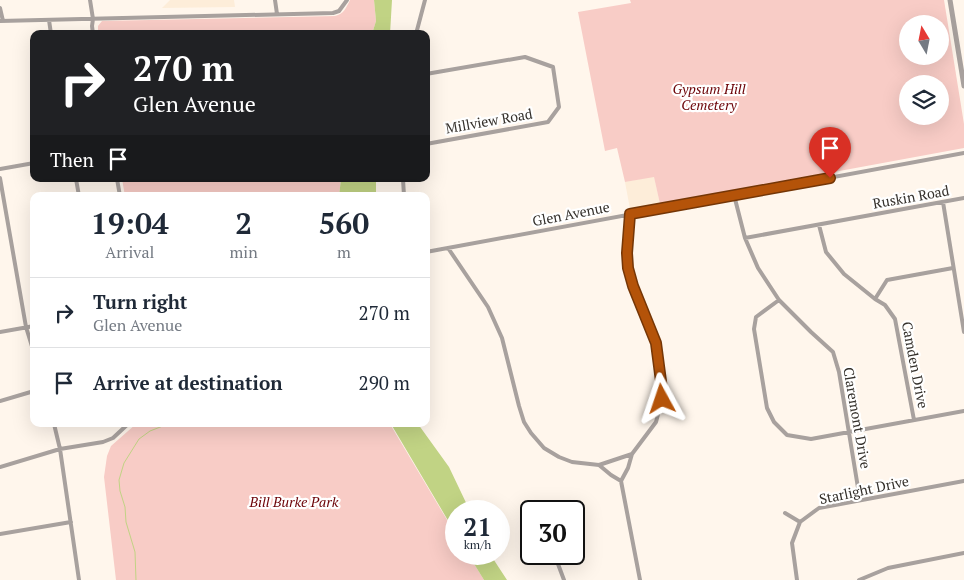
<!DOCTYPE html>
<style>
body{margin:0;font-family:"PT Serif",serif;background:#f6f6f7;color:#1f2937;height:100vh;display:flex;flex-direction:column;font-size:19px;white-space:nowrap}
*{box-sizing:border-box;margin:0}
p{font-size:16px;color:#747a83}
.icon{flex:none;width:28px;height:28px;fill:none;stroke:currentColor;stroke-width:2;stroke-linecap:round;stroke-linejoin:round}
.map{position:relative;flex:1;overflow:hidden}
.sheet{position:absolute;left:30px;top:192px;width:400px;height:235px;display:flex;flex-direction:column;background:#fff;border-radius:10px;box-shadow:0 5px 20px #0002}
.sheet>*{flex:none}
.top-card{position:absolute;left:30px;top:30px;width:400px;height:152px;border-radius:10px;box-shadow:0 5px 20px #0002;background:#202124;color:#fff;overflow:hidden}
.needle{width:32px;rotate:350deg}
.buttons{position:absolute;left:899px;top:15px;display:grid;gap:10px}
.buttons a{display:grid;place-items:center;width:50px;height:50px;border-radius:50%;background:#fff;box-shadow:0 5px 20px #0002;font-size:25px}
.speed{position:absolute;left:445px;top:500px;display:flex;gap:10px;font-size:25px;font-weight:700;text-align:center}
.speed>*{display:grid;place-content:center;width:65px;height:65px;border-radius:50%;background:#fff;box-shadow:0 5px 20px #0002;line-height:1}
.speed small{font-size:12px;font-weight:400}
.speed .limit{border:2px solid #111;border-radius:8px;background:#fff;color:#111}
.pin{position:absolute;display:grid;place-items:center;width:42px;height:42px;color:#fff;margin:-51px -21px;border-radius:50% 50% 50% 0;rotate:-45deg;box-shadow:0 0 5px #0007}
.pin .icon{rotate:45deg}
.me{position:absolute;width:55px;margin:-28px;rotate:355deg;stroke-linejoin:round;filter:drop-shadow(0 0 4px #0008)}
.turn{display:flex;align-items:center;gap:18px;height:105px;padding:0 20px;font-size:22px}
.turn .icon{width:65px;height:65px;stroke-width:2.5}
.turn b{display:block;font-size:35px;line-height:42px}
.then{display:flex;align-items:center;height:48px;padding:0 20px;background:#0003;gap:10px;font-size:19px}
.eta{display:flex;justify-content:space-evenly;align-items:center;height:85px;text-align:center}
.eta b{font-size:30px;font-weight:800;line-height:35px}
ul{padding:0;list-style:none}
li{display:flex;align-items:center;gap:15px;height:70px;padding:0 20px;border-top:1px solid #e0e1e3}
li div{flex:1}
li b{display:block;font-size:19px}
li em{font-style:normal}
.map>svg:first-child{display:block}
.built{fill:#fdedd9}
.green{fill:#f8ccc6;fill-rule:evenodd}
.water{fill:#c1d384}
.lines{fill:none;stroke-linecap:round;stroke-linejoin:round}
.stream{stroke:#c1d384;stroke-width:1}
.minor{stroke:#a8a19e;stroke-width:4}
.tertiary{stroke:#a8a19e;stroke-width:5}
.route-casing{stroke:#753606;stroke-width:12}
.route{stroke:#b45309;stroke-width:9}
.labels{text-anchor:middle;stroke-width:4.5;stroke-linejoin:round;paint-order:stroke}
.park-label{font-size:14px;font-style:italic;fill:#6c0307;stroke:#fff}
.street-label{font-size:14px;fill:#34302b;stroke:#fff}
</style>
<div class="map">
<svg width="964" height="580" viewBox="0 0 964 580">
<rect width="100%" height="100%" fill="#fff6ec"/>
<!-- built -->
<path class="built" d="M170,0h64l1,7 -73,1z
M654,176l6,28 -30,5 -5,-27z"/>
<!-- green -->
<path class="green" d="M350,0h24l2,21 -4,13h-274v-8l4,-5 233,-5c9,-2 11,-8 15,-16z
M630,0h314l20,124v24l-304,56 -6,-27 -29,5 -8,-34 -12,3 -27,-139 53,-9zM908,24h32v32h-32zM908,84h32v32h-32z
M122,179h219l-2,17h-214z
M136,424h254l66,111v19h12l16,26h-368l-12,-103 3,-21 4,-10z"/>
<!-- water -->
<path class="water" d="M374,0h18l-2,34h-18l4,-13z
M341,179h35v17h-37z
M391,424h27l31,43 21,44h-14v23z
M468,554h22l17,26h-23z"/>
<g class="lines">
<!-- stream -->
<path class="stream" d="M136,580l-1,-28 -9,-30 -1,-15 -5,-16 -1,-11 5,-17 15,-24 11,-8 18,-7"/>
<!-- minor -->
<path class="minor" d="M90,0l3,19 -1,7 1,8
M275,0l2,14
M0,8l3,13
M49,20l2,14
M0,21l333,-8 6,-2 8,-11
M416,34l9,-34
M426,74l99,-17 28,10 6,40 -11,15 -122,22
M0,169l34,-6
M0,178l26,149 8,26
M76,179l3,17
M117,179l3,17
M403,179l1,17
M734,195l11,43 13,30 21,32 32,32 22,20 6,20 21,128
M943,202l21,130
M819,225l7,27 18,22 31,25 10,6 10,14 19,101
M745,238l219,-40
M448,248l40,59 14,31 17,68 5,16 7,11 13,15 15,9 13,5 27,3 33,-11 24,-32 6,-23 -6,-56 -23,-57 -5,-18 -1,-15 2,-39
M426,252l538,-99
M875,299l12,-19 66,-12
M779,300l-23,17 -2,12 13,79 7,14 13,13 24,4 153,-28
M0,332l34,-6
M0,401l34,-10
M54,424l6,25 19,131
M599,465l12,10 10,6 7,-13 4,-14
M0,467l60,-18 43,-7 10,-4 15,-14
M621,481l19,99
M785,513l15,9
M0,534l71,-12
M558,564l6,16
M797,580l-5,-37 8,-21 19,-14 145,-27
M859,580l29,-12 76,-15"/>
<!-- tertiary -->
<path class="tertiary" d="M950,0l14,86"/>
</g>
<g class="lines">
<!-- route casing -->
<g class="route-casing">
<path id="route" d="M662,399v-10l-6,-46 -23,-57 -5,-18 -1,-15 3,-39 200,-36"/>
</g>
<!-- route -->
<use href="#route" class="route"/>
</g>
<g class="labels">
<!-- park labels -->
<g class="park-label">
<text x="709" y="94">Gypsum Hill<tspan x="709" dy="16">Cemetery</tspan></text>
<text x="294" y="507">Bill Burke Park</text>
</g>
<!-- street labels -->
<g class="street-label">
<text transform="translate(489 121) rotate(-10)" y="5">Millview Road</text>
<text transform="translate(911 197) rotate(-10)" y="5">Ruskin Road</text>
<text transform="translate(571 214) rotate(-11)" y="5">Glen Avenue</text>
<text transform="translate(915 365) rotate(79)" y="5">Camden Drive</text>
<text transform="translate(857 418) rotate(80)" y="5">Claremont Drive</text>
<text transform="translate(864 490) rotate(-12)" y="5">Starlight Drive</text>
</g>
</g>
</svg>
<div class="buttons">
<a><svg class="needle" viewBox="-14 -14 28 28"><path d="M0-13l5 13h-10z" fill="#e53935"/><path d="M0 13l5-13h-10z" fill="#747a83"/></svg></a>
<a><svg class="icon" aria-label="layers" viewBox="0 0 24 24"><path d="M12 4l9 5-9 5-9-5zM3 14l9 5 9-5"/></svg></a>
</div>
<div class="speed"><div>21<small>km/h</small></div><div class="limit">30</div></div>
<div class="pin" style="left:830px;top:178px;background:#d93025"><svg class="icon" aria-label="arrive" viewBox="0 0 24 24"><path d="M6 21V4h12l-3 4 3 4H6"/></svg></div>
<svg class="me" style="left:662px;top:399px" viewBox="-20 -20 40 40"><path d="M0-17L14 15 0 8-14 15z" fill="#b45309" stroke="#fff" stroke-width="4"/></svg>
<div class="top-card">
<div class="turn"><svg class="icon" aria-label="right" viewBox="0 0 24 24"><path d="M7 20v-9h11M14 6l5 5-5 5"/></svg><div><b>270 m</b>Glen Avenue</div></div>
<div class="then">Then<svg class="icon" aria-label="arrive" viewBox="0 0 24 24"><path d="M6 21V4h12l-3 4 3 4H6"/></svg></div>
</div>
<section class="sheet">
<div class="eta">
<div><b>19:04</b><p>Arrival</p></div>
<div><b>2</b><p>min</p></div>
<div><b>560</b><p>m</p></div>
</div>
<ul>
<li><svg class="icon" aria-label="right" viewBox="0 0 24 24"><path d="M7 20v-9h11M14 6l5 5-5 5"/></svg><div><b>Turn right</b><p>Glen Avenue</p></div><em>270 m</em></li>
<li><svg class="icon" aria-label="arrive" viewBox="0 0 24 24"><path d="M6 21V4h12l-3 4 3 4H6"/></svg><div><b>Arrive at destination</b></div><em>290 m</em></li>
</ul>
</section>
</div>
